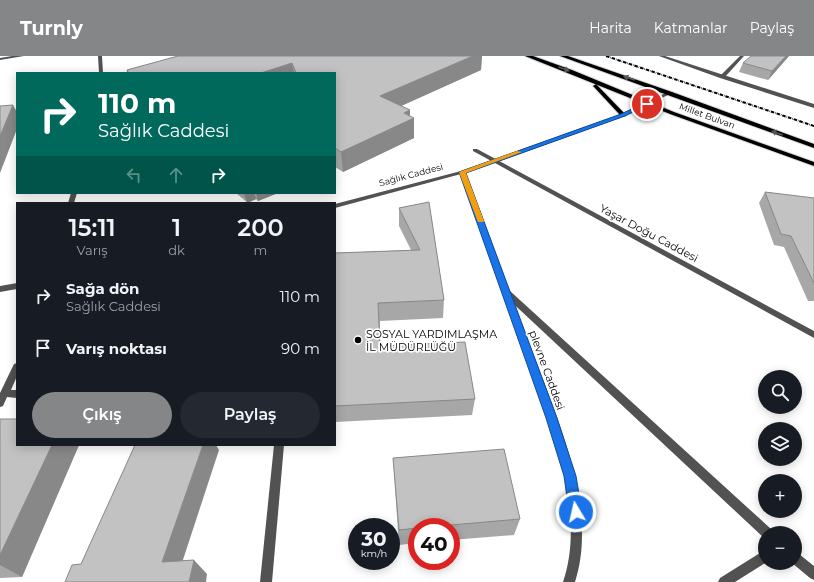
<!DOCTYPE html>
<html lang="tr">
<meta charset="utf-8">
<style>
body{margin:0;font-family:Montserrat,sans-serif;background:#242831;color:#f1f3f6;height:100vh;display:flex;flex-direction:column;font-size:15px;white-space:nowrap}
*{box-sizing:border-box;margin:0}
p{font-size:13px;color:#9ea1a6}
.icon{flex:none;width:22px;height:22px;fill:none;stroke:currentColor;stroke-width:2;stroke-linecap:round;stroke-linejoin:round}
.map{position:relative;flex:1;overflow:hidden}
.side{position:absolute;left:16px;top:146px;width:320px;height:244px;display:flex;flex-direction:column;background:#171b24;border-radius:0px;box-shadow:0 2px 10px #0003}
.side>*{flex:none}
.hud{position:absolute;left:16px;top:16px;width:320px;height:122px;border-radius:0px;box-shadow:0 2px 10px #0003;background:#00695c;color:#fff;overflow:hidden}
.tools{position:absolute;left:758px;top:314px;display:grid;gap:8px}
.tools a{display:grid;place-items:center;width:44px;height:44px;border-radius:50%;background:#171b24;box-shadow:0 2px 10px #0003;font-size:20px}
.speed{position:absolute;left:348px;top:462px;display:flex;gap:8px;font-size:20px;font-weight:700;text-align:center}
.speed>*{display:grid;place-content:center;width:52px;height:52px;border-radius:50%;background:#171b24;box-shadow:0 2px 10px #0003;line-height:1}
.speed small{font-size:10px;font-weight:400}
.speed .limit{border:6px solid #d22;background:#fff;color:#111}
.pin{position:absolute;display:grid;place-items:center;width:34px;height:34px;color:#fff;margin:-17px;border:2px solid #fff;border-radius:50%;box-shadow:0 1px 4px #0007}
.me{position:absolute;width:44px;margin:-22px;rotate:351deg;stroke-linejoin:round;filter:drop-shadow(0 0 3px #0008)}
.turn{display:flex;align-items:center;gap:14px;height:84px;padding:0 16px;font-size:18px}
.turn .icon{width:52px;height:52px;stroke-width:2.5}
.turn b{display:block;font-size:28px;line-height:34px}
.lanes{display:flex;align-items:center;height:38px;padding:0 16px;background:#0003;justify-content:center;gap:20px;direction:ltr}
.lanes .off{opacity:.35}
.eta{display:flex;justify-content:space-evenly;align-items:center;height:68px;text-align:center}
.eta b{font-size:24px;font-weight:600;line-height:28px}
.action{display:flex;gap:8px;margin-top:auto;padding:8px 16px}
.action a{flex:1;height:46px;border-radius:24px;background:#858687;color:#fff;font-size:16px;font-weight:600;line-height:46px;text-align:center}
.action a+a{background:#242831;color:#f1f3f6}
ul{padding:0;list-style:none}
li{display:flex;align-items:center;gap:12px;height:52px;padding:0 16px}
li div{flex:1}
li b{display:block;font-size:15px}
li em{font-style:normal}
header{display:flex;align-items:center;gap:24px;box-sizing:border-box;height:56px;padding:0 20px;background:#858687;color:#fff}
header strong{font-size:19px}
nav{display:flex;gap:22px;margin-inline-start:auto;font-size:14px}
.map>svg:first-child{display:block}
.lines{fill:none;stroke-linecap:round;stroke-linejoin:round}
.primary-casing{stroke:#dbdbdb;stroke-width:2}
.minor{fill:#525252;fill-rule:evenodd}
.tertiary{fill:#525252;fill-rule:evenodd}
.primary{fill:#000;fill-rule:evenodd}
.rail{stroke:#000;stroke-width:2;stroke-dasharray:3.5 1 0.5 1;stroke-linecap:butt}
.wall{fill:#a7a7a7}
.shaded-wall{fill:#888}
.building{fill:#c2c2c2;stroke:#888}
.oneway{fill:#595959}
.route{fill:#1a73e8;stroke:#114b97}
.slow{fill:#f59e0b}
.poi-dot{fill:#000;stroke:#fff;stroke-width:1.5}
.labels{text-anchor:middle;stroke-width:3.5;stroke-linejoin:round;paint-order:stroke}
.far-street-label{font-size:9px;fill:#000;stroke:#fff}
.street-label{font-size:11px;fill:#000;stroke:#fff}
.poi-label{font-size:11px;fill:#000;stroke:#fff;text-anchor:start}
</style>
<header>
<strong>Turnly</strong>
<nav><a>Harita</a><a>Katmanlar</a><a>Paylaş</a></nav>
</header>
<div class="map">
<svg width="814" height="526" viewBox="0 0 814 526">
<rect width="100%" height="100%" fill="#fff"/>
<g class="lines">
<!-- primary casing -->
<g class="primary-casing">
<path id="primary" d="M525,0h8l39,14 102,42 140,50v4l-144,-52z
M560,0h8l104,36 142,52v4z
M596,28l29,30v2h-4l-27,-29 -1,-1z"/>
</g>
<!-- minor -->
<path class="minor" d="M98,0h4l1,17h-4z
M740,0h4l-20,22h-4v-2z
M473,93h4l337,182v7l-341,-187z
M71,137h6l-3,10h-6z
M507,234l3,1 261,238 1,4h-7v5l-2,-1 -259,-242 -1,-2 1,-2z
M17,307v13l-6,14h6v8l-10,-1 -4,9 -3,1v-14l14,-29z
M274,389h10l-12,137h-12z
M795,496l4,2 15,12v14l-4,-2 -18,-15h3z"/>
<!-- tertiary -->
<path class="tertiary" d="M12,0h12l-24,4v-2z
M659,0h6l149,48v4l-94,-30z
M668,36l4,1 -47,23 -159,57c20,54 40,108 60,162 26,71 74,171 49,247h-12c26,-75 -19,-174 -44,-245 -20,-54 -39,-108 -58,-163l-126,34v-4l126,-33 160,-57z
M17,227v6l-17,3v-6z
M765,494v13l-30,19h-17l2,-4z"/>
<!-- primary -->
<use href="#primary" class="primary"/>
<!-- rail -->
<path class="rail" d="M606,0l208,70"/>
</g>
<!-- wall -->
<path class="wall" d="M178,0h304l-1,14 -80,36 9,4v6l4,22 -71,34 -8,-5v-94h-212l4,-1v-2z
M751,0h38l-21,24 -29,-8 4,-9z
M765,136l49,6v103h-6l-24,-54 -10,-2 -15,-42z
M236,137h42l-20,8 -2,-2 -8,4z
M429,146l15,98 -1,18 -63,3v25l95,53 -3,16 -137,7v-169l76,-3 -12,-24v-18z
M0,363l17,26h62l-57,132 -22,1z
M393,402l127,61 -6,16 -63,5v-13h-34v16l-18,2z"/>
<!-- shaded-wall -->
<path class="shaded-wall" d="M473,0h9l-1,14 -100,45 -1,-19z
M786,0h3l-21,24 4,-9z
M292,7l2,10h-33z
M13,49l4,7v17l-17,44v-37z
M410,54v9l4,-1v20l-71,34 -2,-20 63,-39z
M244,137h10l2,6 -9,4z
M256,137h22l-20,8z
M52,389h27l-57,132 -22,-12v-10z
M203,389h13l3,5 -41,125 -16,-13z
M194,504l13,14 -1,8h-17z"/>
<!-- building -->
<path class="building" d="M178,0h295l-93,40 30,14 -6,3 10,5 -73,34 -6,-4v-75h-39l-4,-10 -31,10h-138l5,-1 -1,-2z
M751,0h35l-14,15 -29,-8z
M13,49l-13,31v-30z
M765,136l49,6v85l-23,-47 -10,-2z
M429,146l15,98 -66,3 2,43 85,-4 10,57 -140,7v-153l85,-3 -21,-42z
M0,363h17v26h35l-52,110z
M135,389h68l-41,117 32,-2 -5,22h-124l7,-17 9,-1z
M504,393l16,70 -92,8h-11v1l-18,2 -6,-72z"/>
<!-- one-way arrows -->
<defs><path id="oneway-solid" d="M-6-.8H1V-3.2L6.5 0L1 3.2V.8H-6Z"/></defs>
<g class="oneway">
<use href="#oneway-solid" transform="translate(564 13) rotate(20)"/>
<use href="#oneway-solid" transform="translate(629 22) rotate(-161)"/>
<use href="#oneway-solid" transform="translate(777 77) rotate(-160)"/>
</g>
<!-- route -->
<path class="route" d="M645,47l5,1 -25,12 -159,57 91,245 19,58 6,36 -2,4 -4,2 -5,-2 -2,-4 -5,-36 -18,-58 -87,-246 162,-58z"/>
<!-- slow -->
<path class="slow" d="M517,95l5,1 -56,21 18,48 -1,1h-5l-19,-50z"/>
<!-- markers -->
<circle class="poi-dot" cx="358" cy="284" r="4"/>
<g class="labels">
<!-- far-street labels -->
<g class="far-street-label">
<text transform="translate(707 60) rotate(20)" y="3">Millet Bulvarı</text>
<text transform="translate(411 119) rotate(-15)" y="3">Sağlık Caddesi</text>
</g>
<!-- street labels -->
<g class="street-label">
<text transform="translate(649 177) rotate(28)" y="4">Yaşar Doğu Caddesi</text>
<text transform="translate(547 314) rotate(70)" y="4">plevne Caddesi</text>
</g>
<!-- poi labels -->
<g class="poi-label">
<text x="366" y="282">SOSYAL YARDIMLAŞMA<tspan x="366" dy="13">İL MÜDÜRLÜĞÜ</tspan></text>
</g>
</g>
</svg>
<div class="tools">
<a><svg class="icon" aria-label="search" viewBox="0 0 24 24"><circle cx="10" cy="10" r="6"/><path d="M15 15l6 6"/></svg></a>
<a><svg class="icon" aria-label="layers" viewBox="0 0 24 24"><path d="M12 4l9 5-9 5-9-5zM3 14l9 5 9-5"/></svg></a>
<a>+</a>
<a>−</a>
</div>
<div class="speed"><div>30<small>km/h</small></div><div class="limit">40</div></div>
<div class="pin" style="left:647px;top:48px;background:#d93025"><svg class="icon" aria-label="arrive" viewBox="0 0 24 24"><path d="M6 21V4h12l-3 4 3 4H6"/></svg></div>
<svg class="me" style="left:576px;top:456px" viewBox="-20 -20 40 40"><circle r="17" fill="#1a73e8" stroke="#fff" stroke-width="3"/><path d="M0-11L8 9 0 5-8 9z" fill="#fff"/></svg>
<div class="hud">
<div class="turn"><svg class="icon" aria-label="right" viewBox="0 0 24 24"><path d="M7 20v-9h11M14 6l5 5-5 5"/></svg><div><b>110 m</b>Sağlık Caddesi</div></div>
<div class="lanes"><svg class="icon off" aria-label="left" viewBox="0 0 24 24"><path d="M17 20v-9H6M10 6l-5 5 5 5"/></svg><svg class="icon off" aria-label="ahead" viewBox="0 0 24 24"><path d="M12 20V5M6 11l6-6 6 6"/></svg><svg class="icon" aria-label="right" viewBox="0 0 24 24"><path d="M7 20v-9h11M14 6l5 5-5 5"/></svg></div>
</div>
<section class="side">
<div class="eta">
<div><b>15:11</b><p>Varış</p></div>
<div><b>1</b><p>dk</p></div>
<div><b>200</b><p>m</p></div>
</div>
<ul>
<li><svg class="icon" aria-label="right" viewBox="0 0 24 24"><path d="M7 20v-9h11M14 6l5 5-5 5"/></svg><div><b>Sağa dön</b><p>Sağlık Caddesi</p></div><em>110 m</em></li>
<li><svg class="icon" aria-label="arrive" viewBox="0 0 24 24"><path d="M6 21V4h12l-3 4 3 4H6"/></svg><div><b>Varış noktası</b></div><em>90 m</em></li>
</ul>
<div class="action"><a>Çıkış</a><a>Paylaş</a></div>
</section>
</div>
